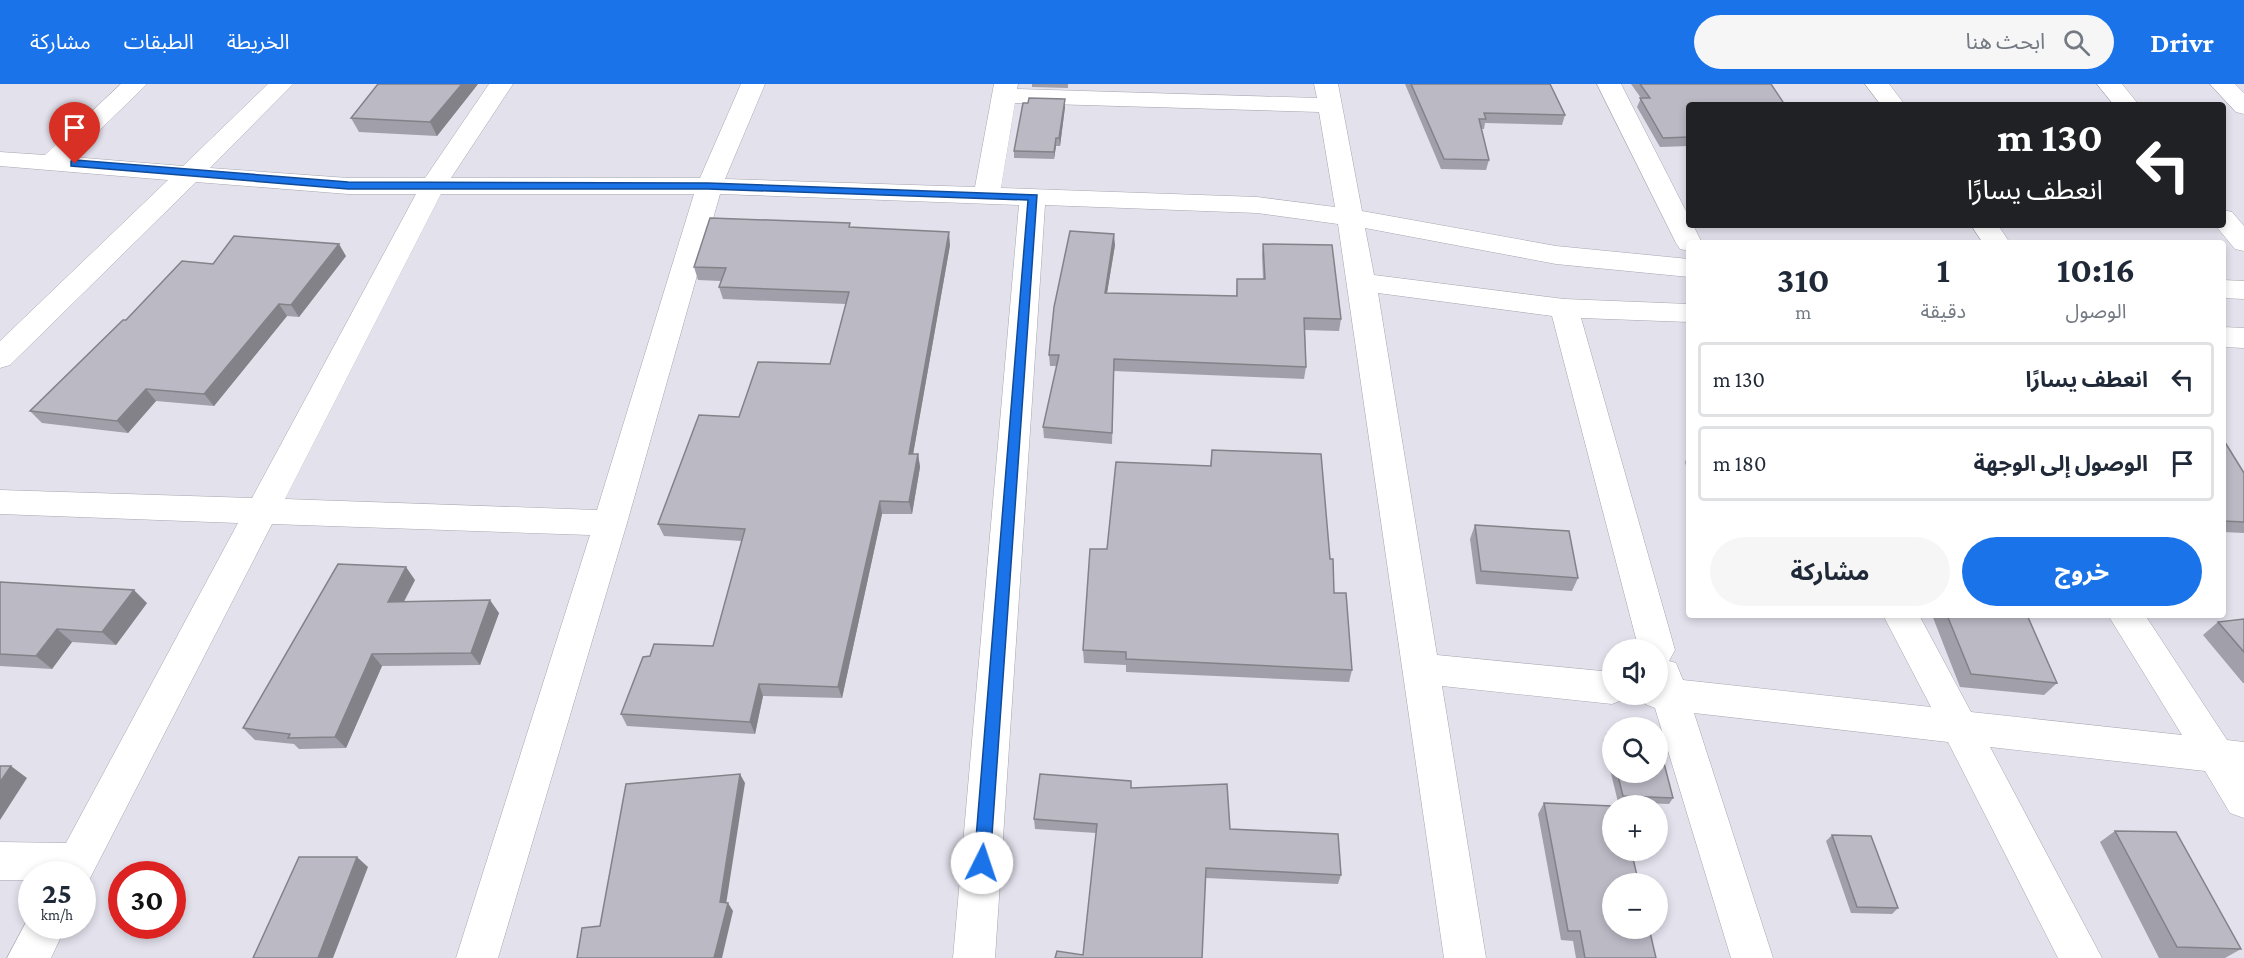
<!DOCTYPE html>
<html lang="ar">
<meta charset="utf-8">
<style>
body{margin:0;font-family:"Crimson Pro","Noto Sans Arabic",serif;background:#f6f6f7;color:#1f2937;direction:rtl;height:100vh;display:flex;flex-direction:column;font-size:22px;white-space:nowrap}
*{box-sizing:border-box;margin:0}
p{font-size:20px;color:#747a83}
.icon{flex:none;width:33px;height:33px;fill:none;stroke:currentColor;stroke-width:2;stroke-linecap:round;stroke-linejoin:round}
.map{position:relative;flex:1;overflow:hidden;direction:ltr}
.sheet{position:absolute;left:1686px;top:156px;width:540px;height:378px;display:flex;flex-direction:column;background:#fff;border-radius:6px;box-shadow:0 3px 9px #0003;direction:rtl}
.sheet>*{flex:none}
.top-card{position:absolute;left:1686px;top:18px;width:540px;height:126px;border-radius:6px;box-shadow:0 3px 9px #0003;direction:rtl;background:#202124;color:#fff;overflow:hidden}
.controls{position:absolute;left:1602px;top:555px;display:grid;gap:12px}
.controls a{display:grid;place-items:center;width:66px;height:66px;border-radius:50%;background:#fff;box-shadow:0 3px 9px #0003;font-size:30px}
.speed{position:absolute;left:18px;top:777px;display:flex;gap:12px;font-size:30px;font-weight:700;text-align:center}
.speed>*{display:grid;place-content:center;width:78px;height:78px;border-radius:50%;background:#fff;box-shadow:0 3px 9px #0003;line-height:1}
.speed small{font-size:15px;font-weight:400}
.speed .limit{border:9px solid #d22;background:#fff;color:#111}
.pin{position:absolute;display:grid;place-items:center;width:51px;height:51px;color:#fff;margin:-62px -26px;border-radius:50% 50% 50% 0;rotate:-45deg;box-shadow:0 0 6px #0007}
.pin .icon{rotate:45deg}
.me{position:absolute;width:66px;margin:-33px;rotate:4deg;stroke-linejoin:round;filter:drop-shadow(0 0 4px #0008)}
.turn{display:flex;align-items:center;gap:21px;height:126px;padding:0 24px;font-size:27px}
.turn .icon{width:78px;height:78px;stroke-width:2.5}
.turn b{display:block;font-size:42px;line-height:51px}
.eta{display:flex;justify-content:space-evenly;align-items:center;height:102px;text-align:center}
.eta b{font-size:36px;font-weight:700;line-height:42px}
.primary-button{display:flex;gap:12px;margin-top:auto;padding:12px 24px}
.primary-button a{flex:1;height:69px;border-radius:36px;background:#1a73e8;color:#fff;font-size:24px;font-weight:700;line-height:69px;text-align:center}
.primary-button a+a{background:#f6f6f7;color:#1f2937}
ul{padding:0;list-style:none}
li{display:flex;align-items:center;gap:18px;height:75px;margin:0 12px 9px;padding:0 12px;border:3px solid #e0e1e3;border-radius:6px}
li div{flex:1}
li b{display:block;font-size:22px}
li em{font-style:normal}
header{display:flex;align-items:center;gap:36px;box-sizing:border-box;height:84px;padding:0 30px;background:#1a73e8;color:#fff}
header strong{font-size:28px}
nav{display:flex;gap:33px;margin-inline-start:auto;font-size:21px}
.search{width:420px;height:54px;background:#f6f6f7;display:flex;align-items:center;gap:15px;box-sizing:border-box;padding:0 21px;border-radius:33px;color:#747a83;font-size:22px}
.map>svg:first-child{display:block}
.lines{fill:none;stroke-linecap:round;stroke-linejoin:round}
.minor-casing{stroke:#a7a6b0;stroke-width:1}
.minor{fill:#fff;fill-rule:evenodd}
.wall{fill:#a19fa9}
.shaded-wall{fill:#838289}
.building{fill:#bbb9c4;stroke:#838289;stroke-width:1.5}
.route{fill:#1a73e8;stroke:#114b97;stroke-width:1.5}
</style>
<header>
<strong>Drivr</strong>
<div class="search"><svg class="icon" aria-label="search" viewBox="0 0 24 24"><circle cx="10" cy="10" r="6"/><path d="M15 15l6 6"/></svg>ابحث هنا</div>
<nav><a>الخريطة</a><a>الطبقات</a><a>مشاركة</a></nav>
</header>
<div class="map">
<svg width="2244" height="874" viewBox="0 0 2244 874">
<rect width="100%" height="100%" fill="#e2e1ec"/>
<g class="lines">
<!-- minor casing -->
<g class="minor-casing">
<path id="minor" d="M121,0h26l-75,73 111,9 85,-82h25l-83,84 138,10h77l64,-94h24l-62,94h249l41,-94h24l-40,95 250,8 19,-103h24l-1,5 300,9 -3,-14h24l24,127 194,35 133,13v18l-133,-13 -191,-36 9,47 190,24 125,5v18l-108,-4 94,332 -6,11 7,2 7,17 248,27 -48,-92h36l52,97 211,23 -74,-120h37l82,125 17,2v76l-14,-5 -25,-42 -215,-24 112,211h-44l-110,-216 -254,-29 79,245h-42l-76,-250 -10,-4 -5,-10h18v-44h-19l-87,-334 -174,-23 59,362 175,17v22h15l-2,5 -13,5 -170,-18 44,272h-42l-106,-734 -81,-11 -212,-8 -50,753h-42l66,-753 -299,-11 -93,329 -129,435h-42l134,-423 -318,-11 -187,364 -3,1v-15h-50v6h-32v-38l66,1 172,-320 -238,-9v-24l252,8 164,-304h-68l-152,-12 -186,183 -10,3v-27l168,-161 -168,-14v-14l45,3zM1015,19l304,9 16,95 -78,-10 -256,-9zM441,110h253l-97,316 -312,-11z
M1597,0h24l68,133v8h4l9,18h-13v8l-9,-2 -4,-6z
M1865,0h24l16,21h-24z
M2097,0h25l17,21h-25z
M2210,0h25l9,9v21l-8,-2z
M2223,126l9,2 12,14v25l-9,-2 -20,-24h8z
M1971,141h27l12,18h-27z
M2223,196l21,1v18l-21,-1z
M2223,243l21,1v20l-21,-1z
M32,827v15h34l-15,32h-44z"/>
</g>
<!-- minor -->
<use href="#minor" class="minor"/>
</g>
<!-- wall -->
<path class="wall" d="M478,0l-41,52 -78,-4 -8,-14z
M1032,0h36v4l-36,-1z
M1405,0h145l15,31 -3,10 -77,-2 -1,6h-3l8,31 -3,10 -45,-1z
M1631,0h140l-82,21v41l-29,1 -23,-40 4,-9z
M1065,23l-5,39h-4l-2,13 -40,-1v-7z
M851,143l99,18 -37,209h5l2,13 -8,47h-30l-40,184 -79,-2 -8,38 -128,-8 -6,-12 29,-58 63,-10 29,-105 -78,-5 -6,-12 81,-107 91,-53 16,-60 -123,-5 -4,-12 2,-6 -23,-1 -4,-13z
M1263,160l78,75 -2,12 -34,-1 1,37 -2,12 -190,-8 -2,73 -68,-6 -1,-11 14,-61h-7l-1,-11 66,-110 -8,48 129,3 1,-17h26l-1,-24z
M346,172l-47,61 -12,-1 -73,90 -58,-5 -28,32 -86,-10 -12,-12 96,-91 87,-56z
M2223,355l21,34v60l-21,-1z
M1212,366l118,109 4,34 18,77 -3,12 -223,-10v-7l-42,-2 -1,-13 24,-101 103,-83z
M1689,370v24l-4,-16z
M1475,441l103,53 -6,13 -96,-7 -6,-45z
M415,496l-11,22 95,11 -19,52 -98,1 -36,82 -47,1 -5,-5 -39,-4 -12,-12z
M0,498l147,21 -31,42 -44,-3 -20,27 -52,-3z
M1932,531h95l30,68 -13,12 -84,-8z
M2244,535v64h-1l-40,-48 15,-13z
M1607,650h5v38h46l15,26 -4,6 -51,-2 -15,-61z
M1131,697v7l210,87 -3,9 -132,-6 -110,-45 -61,-4 -1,-10z
M1544,719l112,155h-80l-3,-17 -12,-1 -23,-126z
M2115,747l126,118 -16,9h-66l-59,-116z
M1832,751l66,73 -6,6 -41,-1 -25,-72z"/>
<!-- shaded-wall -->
<path class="shaded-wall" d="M462,0h16l-41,52 -7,-14z
M1065,15v8l-5,39 -1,-8z
M1056,54v8l-2,13v-7z
M949,148l1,13 -39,221 -2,-12z
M1114,150l1,11 -10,60v-12z
M339,160l7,12 -47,61 -8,-12z
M279,220l8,12 -73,90 -10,-12z
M146,305l10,12 -28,32 -11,-12z
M918,370l2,13 -8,47 -3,-12z
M880,417l2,13 -40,184 -4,-11z
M406,483l9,13 -18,34 -9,-12z
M134,506l13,13 -31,42 -14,-13z
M490,516l9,13 -19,52 -9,-12z
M57,545l15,13 -20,27 -16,-13z
M372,570l10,12 -36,82 -11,-11z
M759,600l4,12 -8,38 -5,-12z
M11,682l16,12 -27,42v-38z
M740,690l5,9 -20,128 -5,-9z
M357,773l11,10 -35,91h-15z
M728,819l5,8 -11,47h-8z"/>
<!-- building -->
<path class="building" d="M378,0h84l-32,38 -79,-4z
M1411,0h139l15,31 -81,-2 2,6h-7l10,41 -45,-1z
M1640,0h131l14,21h-96v32l-26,1 -23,-40h10z
M1029,14l36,1 -6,39h-3l-2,14 -40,-1 9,-48h5z
M710,134l140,5 -1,4 100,5 -40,222h9l-9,48 -29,-1 -42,186 -79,-3 -9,38 -129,-8 22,-57 7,-1 4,-12 59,2 32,-117 -87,-5 41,-109 40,2 19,-55 72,2 19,-72 -130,-5 7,-19 -32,-1z
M1070,147l44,3 -9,59 132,3v-17h28l-2,-35 69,1 9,74 -37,-1 2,49 -192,-8 -2,74 -69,-6 16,-72h-10l5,-48z
M234,152l105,8 -48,61 -12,-1 -75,90 -58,-5 -29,32 -87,-10 93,-91h3l56,-59 31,3z
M2223,355l21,34v49l-21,-1z
M1212,366l109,4 9,105h3l1,34h12l6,77 -226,-11v-7l-43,-2 7,-101h17l9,-87 95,4z
M1475,441l94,6 9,47 -97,-7z
M338,480l68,3 -18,35 102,-2 -19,53 -99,1 -37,83 -47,1 2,-4 -47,-6z
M0,498l134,8 -32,42 -45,-3 -21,27 -36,-2z
M1947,531h80l30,68 -86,-9z
M2244,535v33l-26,-30z
M1607,650h5v22z
M1658,656l15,58 -50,-2 -6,-24h41z
M0,682h11l-11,16z
M740,690l-20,128 8,1 -14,55h-137l5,-30 18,-2 26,-142z
M1040,690l91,7v7l96,-4 3,45 108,5 3,41 -135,-7 -4,90h-147l2,-7 26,4 14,-131 -63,-5z
M1544,719l68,3v44h19l8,34h-27v44h37l7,30h-71l-5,-27h-12z
M2115,747l61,1 65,117 -64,-2z
M1832,751l39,1 27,72 -41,-1z
M299,773h58l-39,101h-65z"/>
<!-- route -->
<path class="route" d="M75,76l273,22 360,1 329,12 -47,668 -2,6 -6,2 -6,-2 -2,-6 54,-663 -320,-11h-360l-277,-23v-5z"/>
</svg>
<div class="controls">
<a><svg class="icon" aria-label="sound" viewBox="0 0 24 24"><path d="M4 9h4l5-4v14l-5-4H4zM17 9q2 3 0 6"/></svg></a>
<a><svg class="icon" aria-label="search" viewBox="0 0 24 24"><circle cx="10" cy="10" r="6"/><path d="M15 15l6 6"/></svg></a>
<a>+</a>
<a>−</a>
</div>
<div class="speed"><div>25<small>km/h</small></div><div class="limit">30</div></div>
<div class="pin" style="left:75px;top:80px;background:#d93025"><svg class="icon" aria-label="arrive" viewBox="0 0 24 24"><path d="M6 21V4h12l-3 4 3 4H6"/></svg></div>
<svg class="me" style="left:982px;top:779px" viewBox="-20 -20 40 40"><circle r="19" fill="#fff"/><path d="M0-13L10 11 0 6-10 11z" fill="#1a73e8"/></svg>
<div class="top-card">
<div class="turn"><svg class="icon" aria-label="left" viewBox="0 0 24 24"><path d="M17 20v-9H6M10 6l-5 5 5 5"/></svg><div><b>130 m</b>انعطف يسارًا</div></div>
</div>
<section class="sheet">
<div class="eta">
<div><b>10:16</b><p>الوصول</p></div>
<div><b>1</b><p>دقيقة</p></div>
<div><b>310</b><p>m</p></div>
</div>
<ul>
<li><svg class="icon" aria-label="left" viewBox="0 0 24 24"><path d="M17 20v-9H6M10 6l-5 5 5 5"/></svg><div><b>انعطف يسارًا</b></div><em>130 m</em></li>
<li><svg class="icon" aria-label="arrive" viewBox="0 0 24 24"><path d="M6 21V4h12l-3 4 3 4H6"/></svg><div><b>الوصول إلى الوجهة</b></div><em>180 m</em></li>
</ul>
<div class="primary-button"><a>خروج</a><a>مشاركة</a></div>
</section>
</div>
